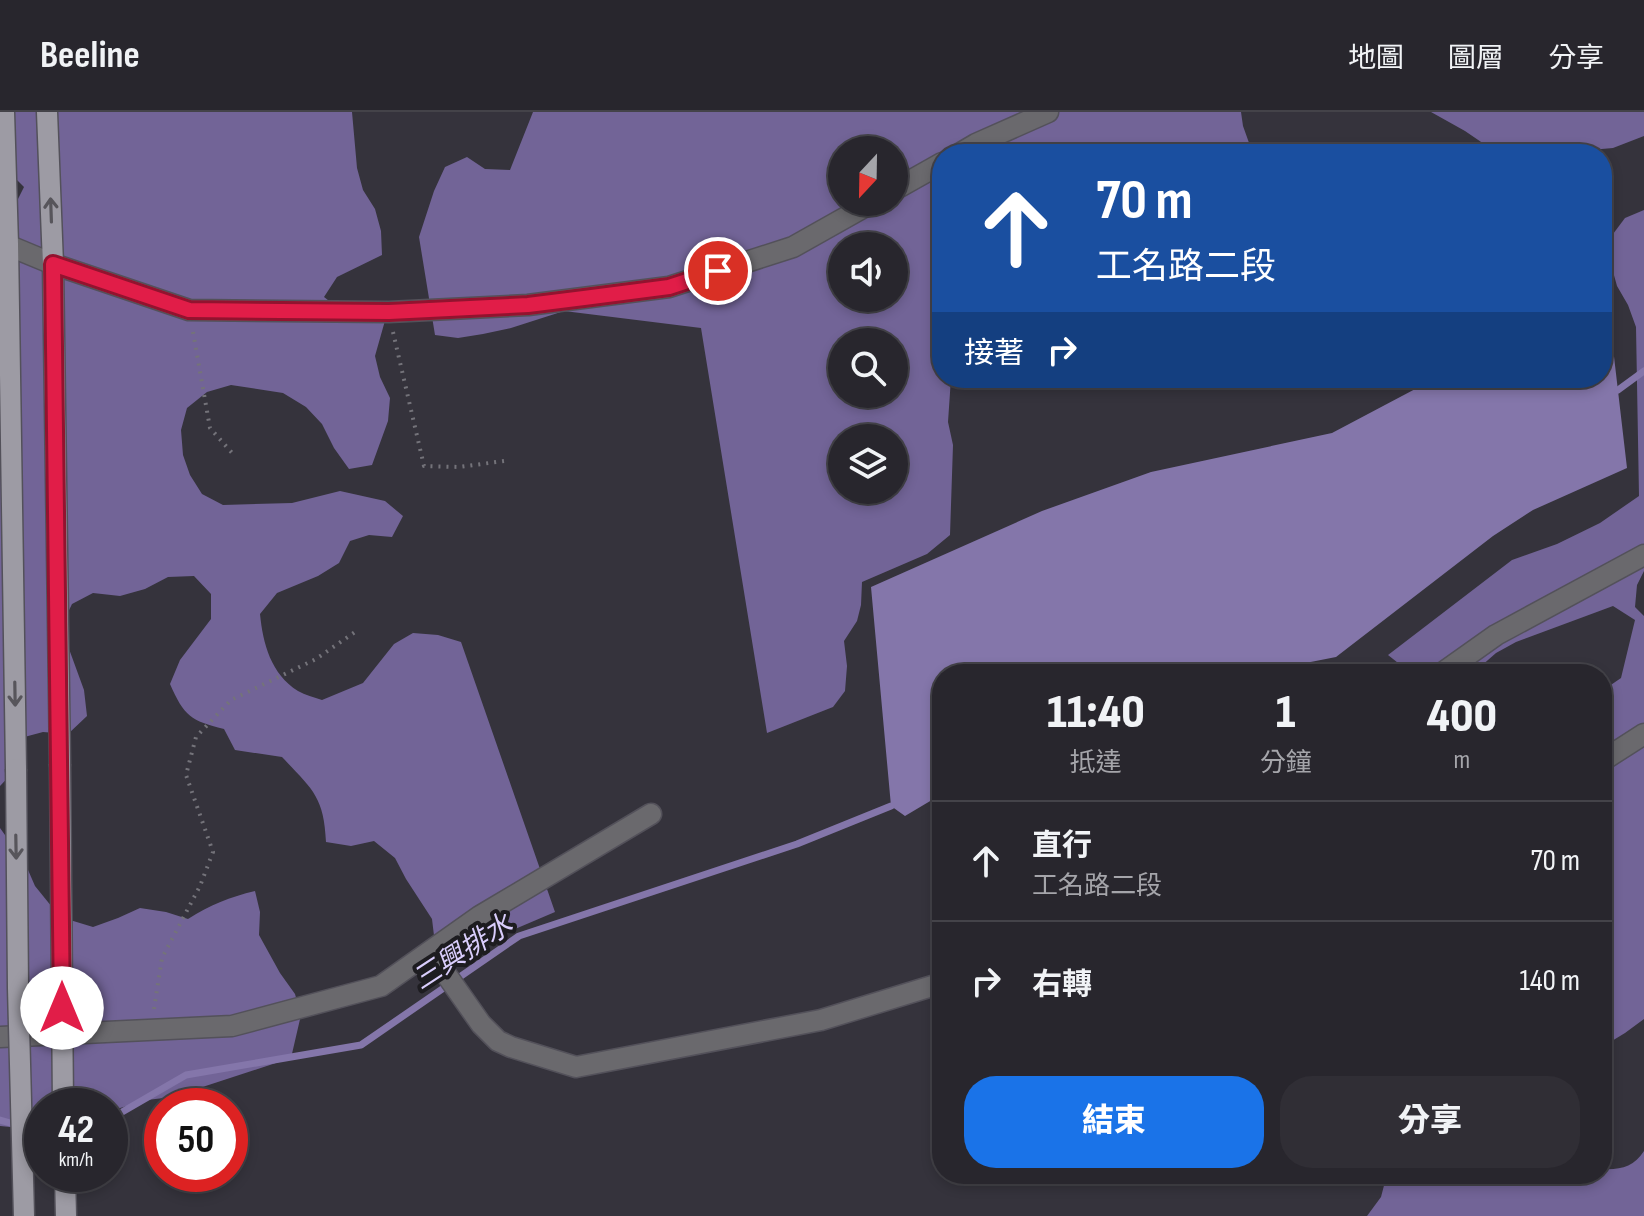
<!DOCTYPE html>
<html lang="zh-TW">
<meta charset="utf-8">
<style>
body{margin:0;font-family:"Sofia Sans Condensed","Noto Sans TC",sans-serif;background:#302e35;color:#f1f3f6;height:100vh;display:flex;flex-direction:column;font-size:30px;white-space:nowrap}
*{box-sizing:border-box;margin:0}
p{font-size:26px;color:#a5a5aa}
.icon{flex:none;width:44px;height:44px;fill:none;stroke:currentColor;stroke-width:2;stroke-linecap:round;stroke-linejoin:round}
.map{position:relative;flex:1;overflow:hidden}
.side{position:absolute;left:932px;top:552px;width:680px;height:520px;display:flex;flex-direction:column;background:#28262d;border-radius:32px;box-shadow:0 4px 12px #0003,0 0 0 2px #444349}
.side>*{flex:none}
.top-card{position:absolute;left:932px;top:32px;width:680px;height:244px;border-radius:32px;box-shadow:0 4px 12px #0003,0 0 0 2px #444349;background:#1a4fa0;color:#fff;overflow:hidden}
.needle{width:52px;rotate:202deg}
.buttons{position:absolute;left:828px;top:24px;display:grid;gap:16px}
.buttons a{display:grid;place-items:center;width:80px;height:80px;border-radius:50%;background:#28262d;box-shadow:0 4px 12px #0003,0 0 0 2px #444349;font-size:40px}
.speed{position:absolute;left:24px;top:976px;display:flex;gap:16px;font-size:40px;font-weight:700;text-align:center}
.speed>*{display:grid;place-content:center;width:104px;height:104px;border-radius:50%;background:#28262d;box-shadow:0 4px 12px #0003,0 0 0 2px #444349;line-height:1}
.speed small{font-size:20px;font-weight:400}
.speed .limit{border:12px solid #d22;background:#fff;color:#111}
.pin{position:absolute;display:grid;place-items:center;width:68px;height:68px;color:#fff;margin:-34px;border:4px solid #fff;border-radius:50%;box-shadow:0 2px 8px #0007}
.me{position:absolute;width:88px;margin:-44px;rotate:0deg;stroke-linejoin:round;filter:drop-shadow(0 0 6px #0008)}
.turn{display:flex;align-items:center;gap:28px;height:168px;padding:0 32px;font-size:36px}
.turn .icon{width:104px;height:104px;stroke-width:2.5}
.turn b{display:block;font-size:56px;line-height:68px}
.then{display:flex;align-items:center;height:76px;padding:0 32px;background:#0003;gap:16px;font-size:30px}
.eta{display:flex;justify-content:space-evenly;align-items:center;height:136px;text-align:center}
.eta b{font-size:48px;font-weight:800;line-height:56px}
.cta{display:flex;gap:16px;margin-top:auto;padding:16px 32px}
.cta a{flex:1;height:92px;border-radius:32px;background:#1a73e8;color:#fff;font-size:32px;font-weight:800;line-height:92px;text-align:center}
.cta a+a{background:#302e35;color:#f1f3f6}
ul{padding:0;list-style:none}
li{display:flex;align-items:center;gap:24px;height:120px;padding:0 32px;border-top:2px solid #444349}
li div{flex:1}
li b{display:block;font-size:30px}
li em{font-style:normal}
header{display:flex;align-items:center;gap:48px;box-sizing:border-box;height:112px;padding:0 40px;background:#28262d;border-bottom:2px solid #444349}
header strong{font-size:38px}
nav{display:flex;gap:44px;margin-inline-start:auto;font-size:28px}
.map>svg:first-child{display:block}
.forest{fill:#726497;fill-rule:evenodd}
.water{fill:#8476aa}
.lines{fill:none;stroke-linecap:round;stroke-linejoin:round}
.stream{stroke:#8476aa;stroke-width:7}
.minor-casing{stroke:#53515a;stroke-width:23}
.major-casing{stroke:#53515a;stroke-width:23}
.path{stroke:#74737a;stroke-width:4;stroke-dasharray:2 6;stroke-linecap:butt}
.minor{stroke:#6a696d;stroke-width:20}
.major{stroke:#9d9ba4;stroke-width:20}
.major-bridge-casing{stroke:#53515a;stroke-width:23;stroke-linecap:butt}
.major-bridge{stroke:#9d9ba4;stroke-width:20}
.oneway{stroke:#57555b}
.route-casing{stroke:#92132f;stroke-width:20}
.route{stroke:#e11d48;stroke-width:14}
.labels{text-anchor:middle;stroke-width:8;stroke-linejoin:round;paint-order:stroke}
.water-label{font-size:28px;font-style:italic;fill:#d9cdfc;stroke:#1d1c20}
</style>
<header>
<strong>Beeline</strong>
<nav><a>地圖</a><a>圖層</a><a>分享</a></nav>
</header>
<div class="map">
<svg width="1644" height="1104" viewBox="0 0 1644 1104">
<rect width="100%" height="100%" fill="#35333c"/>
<!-- forest -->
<path class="forest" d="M0,0h352l5,56 6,22 12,19 6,22 1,24 -45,22 -13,20 18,14 46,-1 -13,46 5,21 10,21 -2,23 -16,44 -23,4 -15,-21 -12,-24 -16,-17 -23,-14 -52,-8 -24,7 -20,16 -6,22 2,25 7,20 12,19 21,11 69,-2 48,-12 45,10 18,15 -11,21 -23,-2 -19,6 -11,22 -21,13 -41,17 -17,21c3,30 11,60 38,77 7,4 16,6 24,9l41,-17 31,-39 19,-11 25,2 23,7 94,270 -106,45 -14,-13 -3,-25 -26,-40 -11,-21 -21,-17 -23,5 -25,-4c-2,-46 -14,-53 -44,-85l-47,-7 -11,-21c-33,-8 -40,-13 -54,-45l10,-24 31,-41v-25l-17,-18 -26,1 -23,12 -25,7 -27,-3 -21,11 -11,23 23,63 3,26 -19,18 -25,-2 -26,7 -1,30 -16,17v-569l12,-6 12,-24 -24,-24z
M533,0h708l2,14 10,28h-311v224h9l-3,44 5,23 -3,90 -23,19 -65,28 -1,23 -4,16 -13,20 3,25 -2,25 -12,16 -66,26 -66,-405 -137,-17 -53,17 -28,6 -25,4 -23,-3 -16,-98 15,-46 11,-24 22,-10 18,12 25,1zM842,38h52v52h-52zM842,134h52v52h-52zM842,230h52v52h-52zM842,326h52v52h-52z
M1431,0h213v24l-31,12 -68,6h-38l-20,-8 -22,-15z
M1644,98v361l-7,14 -2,22 9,9v403l-19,14 -23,14v-356l19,-13 14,-58 -22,-14 -97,36 -20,11 -24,21h-60l-24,-19 124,-95 45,-16 43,-21 39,-27 -3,-169 -8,-22 -11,-19 -7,-25v-23l15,-20z
M0,716l25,35 10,23 17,21 18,13 23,7 25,-9 22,-10 26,4 22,7c22,-14 42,-22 67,-28l5,21 -1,23 21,38 15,21 6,21 -10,43 -119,39 -25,3 -37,11v-5h-68v24l-42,-4z
M1644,1039v65h-277l14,-19 6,-23h215v-5c18,1 32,-2 42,-18z"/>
<!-- water -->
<path class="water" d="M1606,176l21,180 -94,42 -40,26 -157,121 -86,17h-308v120l-37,22 -14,-10 -20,-219 171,-76 109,-39 181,-39 104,-55h166v-88z"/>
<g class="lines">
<!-- stream -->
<path class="stream" d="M1618,278l26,-19
M110,1007l76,-44 175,-30 158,-109 278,-92 94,-38
M0,1008l42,12"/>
<!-- minor casing -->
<g class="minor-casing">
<path id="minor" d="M959,42l17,-10 72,-32
M894,78l48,-27
M0,130l53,22 136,46 200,2 139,-7 141,-18 124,-40 80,-45
M1441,562l55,-39 148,-80
M1602,649l42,-27
M421,846l20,9 40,57 17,17 13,6 65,20 245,-47 121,-37
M0,925l232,-11 149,-40 99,-70 171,-102"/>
</g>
<!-- major casing -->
<g class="major-casing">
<path id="major" d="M4,0l4,132 8,525
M47,0l6,152 7,500
M65,1062l1,42"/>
</g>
<!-- path -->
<path class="path" d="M193,220l17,96 23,26
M393,220l31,134 35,1 45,-6
M154,897l8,-51 38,-72 13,-34 -27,-77 10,-38 35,-37 85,-41 39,-27"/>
<!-- minor -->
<use href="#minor" class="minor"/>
<!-- major -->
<use href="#major" class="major"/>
<!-- major-bridge casing -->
<g class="major-bridge-casing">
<path id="major-bridge" d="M60,652l3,342
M16,657l2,219 6,228"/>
</g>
<!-- major-bridge -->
<use href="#major-bridge" class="major-bridge"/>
</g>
<!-- one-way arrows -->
<defs><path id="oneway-shaft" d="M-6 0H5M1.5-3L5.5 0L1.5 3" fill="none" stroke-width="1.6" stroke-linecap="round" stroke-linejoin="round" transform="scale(2)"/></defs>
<g class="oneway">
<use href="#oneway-shaft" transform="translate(51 98) rotate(-92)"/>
<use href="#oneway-shaft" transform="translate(15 582) rotate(89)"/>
<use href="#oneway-shaft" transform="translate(16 735) rotate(89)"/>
</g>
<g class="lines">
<!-- route casing -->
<g class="route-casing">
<path id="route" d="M62,896l-9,-744 136,46 200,2 139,-7 56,-7 85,-11 49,-16"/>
</g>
<!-- route -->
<use href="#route" class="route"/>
</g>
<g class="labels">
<!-- water labels -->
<g class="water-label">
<text transform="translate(462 839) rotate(-33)" y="10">三興排水</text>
</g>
</g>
</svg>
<div class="buttons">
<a><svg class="needle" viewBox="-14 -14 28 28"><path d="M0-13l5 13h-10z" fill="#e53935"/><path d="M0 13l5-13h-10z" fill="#a5a5aa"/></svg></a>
<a><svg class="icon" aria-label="sound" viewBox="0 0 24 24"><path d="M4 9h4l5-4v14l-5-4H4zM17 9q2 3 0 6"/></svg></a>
<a><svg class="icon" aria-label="search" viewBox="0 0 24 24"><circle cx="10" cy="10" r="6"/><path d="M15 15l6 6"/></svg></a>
<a><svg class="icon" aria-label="layers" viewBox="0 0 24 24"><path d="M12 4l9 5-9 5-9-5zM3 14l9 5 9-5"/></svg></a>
</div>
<div class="speed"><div>42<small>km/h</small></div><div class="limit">50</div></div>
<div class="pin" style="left:718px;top:159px;background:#d93025"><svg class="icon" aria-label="arrive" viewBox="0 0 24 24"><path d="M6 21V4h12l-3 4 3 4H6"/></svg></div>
<svg class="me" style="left:62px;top:896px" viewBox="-20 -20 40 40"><circle r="19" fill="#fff"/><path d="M0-13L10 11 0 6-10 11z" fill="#e11d48"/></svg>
<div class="top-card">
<div class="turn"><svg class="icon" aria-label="ahead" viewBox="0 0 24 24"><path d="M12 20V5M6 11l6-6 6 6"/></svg><div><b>70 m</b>工名路二段</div></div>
<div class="then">接著<svg class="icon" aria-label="right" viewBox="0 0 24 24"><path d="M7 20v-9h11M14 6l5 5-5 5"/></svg></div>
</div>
<section class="side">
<div class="eta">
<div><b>11:40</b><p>抵達</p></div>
<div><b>1</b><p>分鐘</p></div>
<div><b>400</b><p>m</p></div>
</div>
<ul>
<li><svg class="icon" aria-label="ahead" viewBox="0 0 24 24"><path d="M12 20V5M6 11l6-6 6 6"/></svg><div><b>直行</b><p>工名路二段</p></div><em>70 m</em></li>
<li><svg class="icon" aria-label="right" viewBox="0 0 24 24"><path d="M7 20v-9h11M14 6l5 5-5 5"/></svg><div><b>右轉</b></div><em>140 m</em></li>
</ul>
<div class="cta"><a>結束</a><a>分享</a></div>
</section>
</div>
